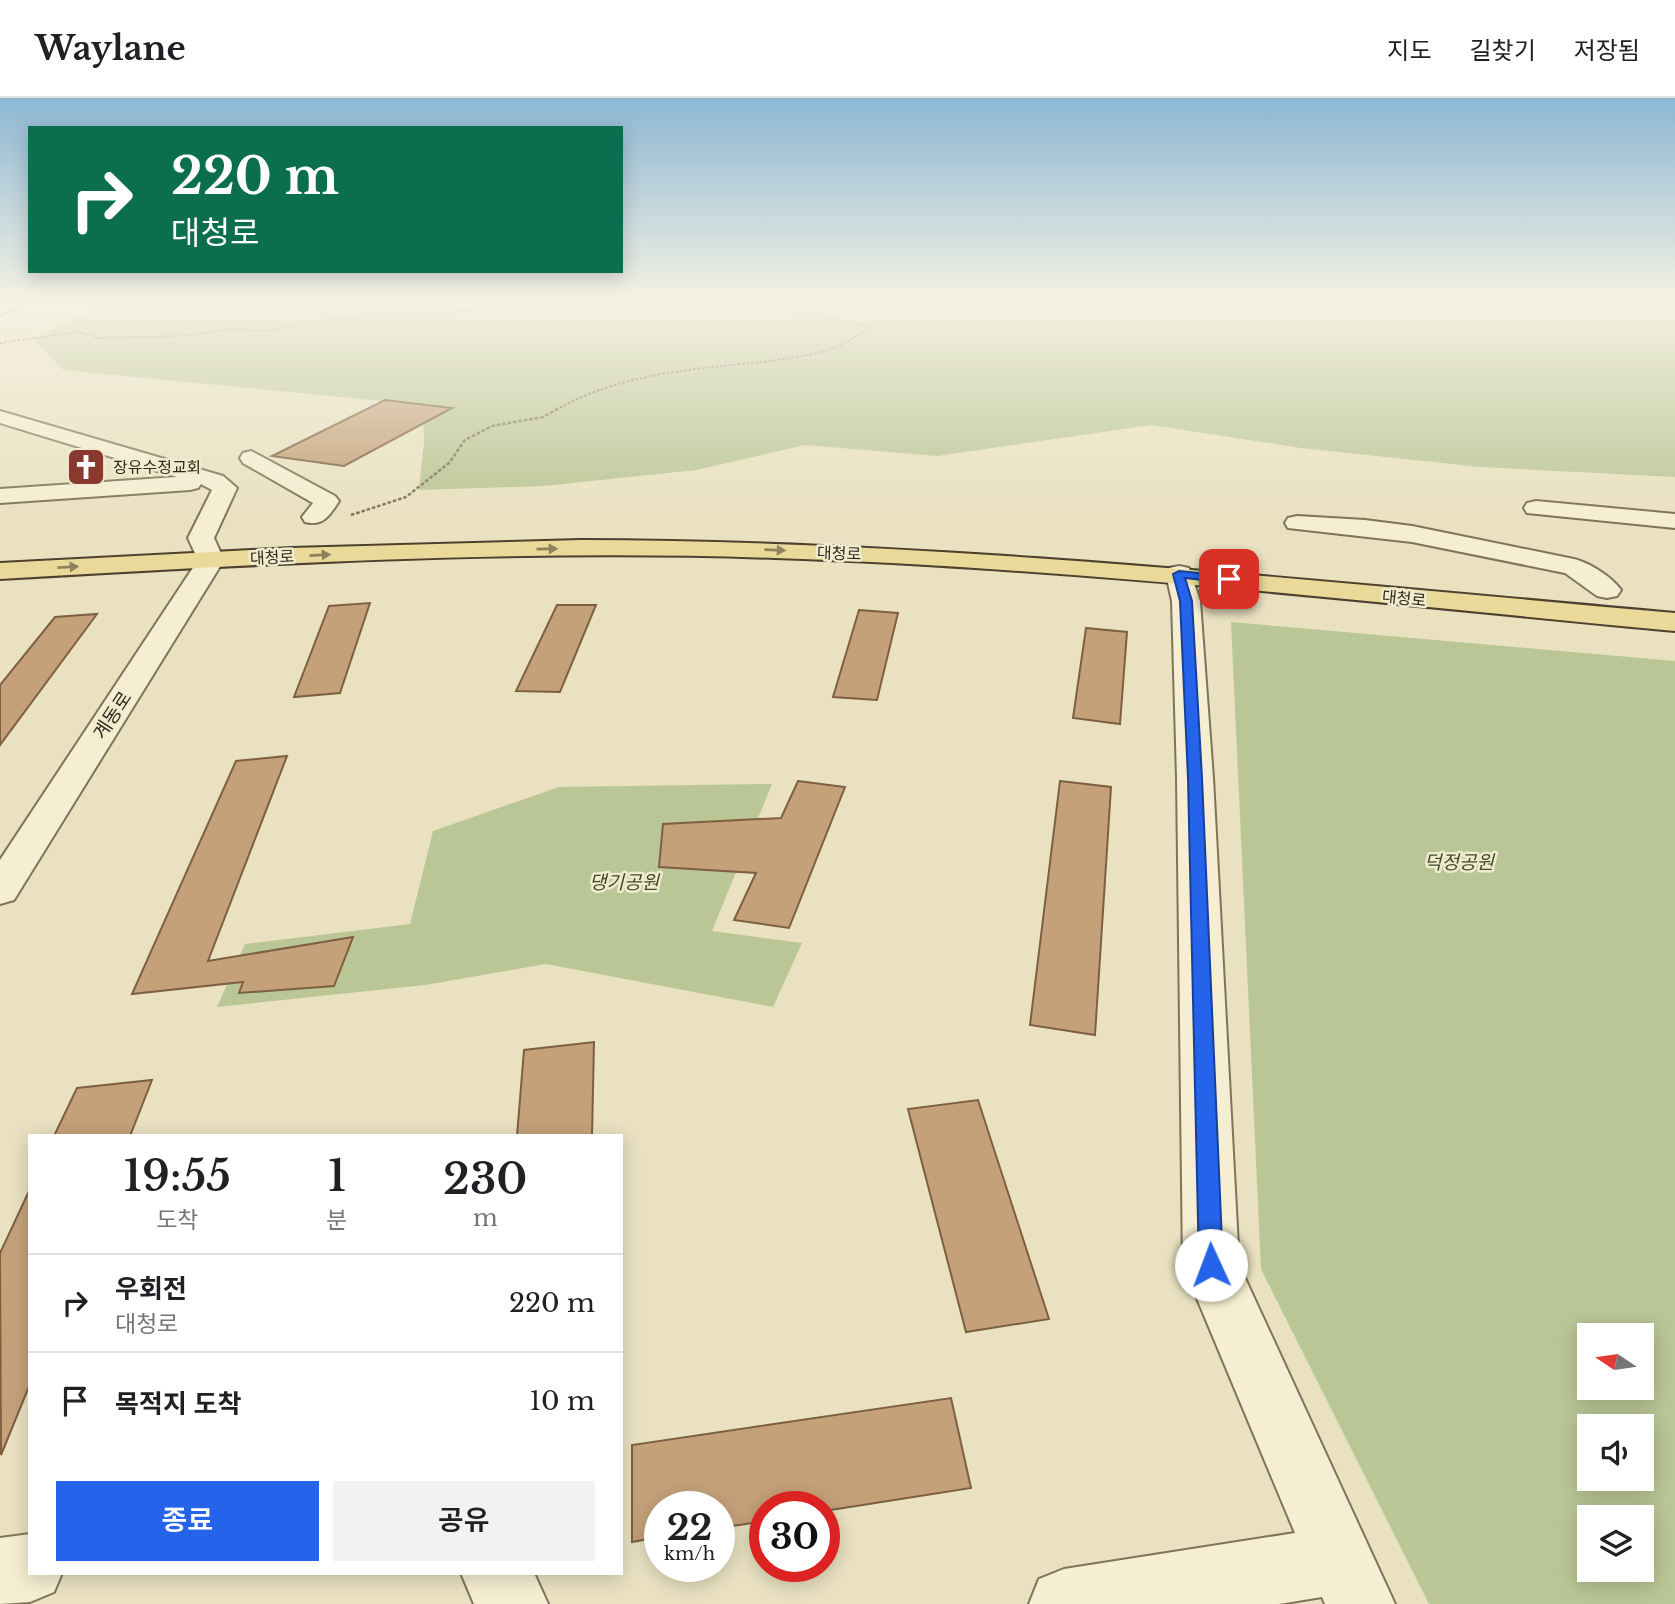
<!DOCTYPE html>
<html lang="ko">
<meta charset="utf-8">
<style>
body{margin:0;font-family:"Libre Baskerville","Noto Sans KR",serif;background:#f2f2f2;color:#202124;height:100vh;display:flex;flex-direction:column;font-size:26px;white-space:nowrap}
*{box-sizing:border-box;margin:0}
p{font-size:23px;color:#757577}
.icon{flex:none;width:38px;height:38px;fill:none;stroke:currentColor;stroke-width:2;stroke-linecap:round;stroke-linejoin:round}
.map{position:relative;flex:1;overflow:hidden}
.drawer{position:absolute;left:28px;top:1036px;width:595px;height:441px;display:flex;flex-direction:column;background:#fff;border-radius:0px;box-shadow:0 4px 18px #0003}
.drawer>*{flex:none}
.top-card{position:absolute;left:28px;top:28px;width:595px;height:147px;border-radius:0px;box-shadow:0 4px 18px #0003;background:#0b6e4f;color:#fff;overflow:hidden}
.needle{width:46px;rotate:283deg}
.tools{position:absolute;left:1577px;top:1225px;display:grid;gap:14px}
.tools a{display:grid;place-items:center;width:77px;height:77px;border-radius:0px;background:#fff;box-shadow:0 4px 18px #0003;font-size:35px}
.speed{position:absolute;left:644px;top:1393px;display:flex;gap:14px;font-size:35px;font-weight:700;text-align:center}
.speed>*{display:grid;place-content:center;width:91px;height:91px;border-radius:50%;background:#fff;box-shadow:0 4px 18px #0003;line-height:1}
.speed small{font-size:18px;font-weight:400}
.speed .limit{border:10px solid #d22;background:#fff;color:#111}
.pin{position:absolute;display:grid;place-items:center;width:60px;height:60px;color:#fff;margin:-30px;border-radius:14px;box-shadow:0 4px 10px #0006}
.me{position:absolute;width:77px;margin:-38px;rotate:358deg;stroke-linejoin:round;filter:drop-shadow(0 0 5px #0008)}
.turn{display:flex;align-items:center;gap:24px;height:147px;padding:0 28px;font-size:32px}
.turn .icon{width:91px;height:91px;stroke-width:2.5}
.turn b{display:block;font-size:49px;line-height:60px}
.eta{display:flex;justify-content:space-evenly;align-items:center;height:119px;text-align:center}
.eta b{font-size:42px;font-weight:600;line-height:49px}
.action{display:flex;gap:14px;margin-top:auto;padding:14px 28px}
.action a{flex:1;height:80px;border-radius:0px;background:#2563eb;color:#fff;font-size:28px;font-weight:600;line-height:80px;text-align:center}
.action a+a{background:#f2f2f2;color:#202124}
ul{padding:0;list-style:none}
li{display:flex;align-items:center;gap:21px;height:98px;padding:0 28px;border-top:2px solid #e0e0e0}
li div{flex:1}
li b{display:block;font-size:26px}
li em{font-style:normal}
header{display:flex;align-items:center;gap:42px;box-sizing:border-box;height:98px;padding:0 35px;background:#fff;border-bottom:2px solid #e0e0e0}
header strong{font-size:33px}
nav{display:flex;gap:38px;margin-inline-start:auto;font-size:24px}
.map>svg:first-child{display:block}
.green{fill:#bac695;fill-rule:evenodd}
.building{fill:#c4a179;stroke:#7d6042;stroke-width:2}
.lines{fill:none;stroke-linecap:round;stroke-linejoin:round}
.minor-casing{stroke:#80735a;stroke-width:4}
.major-casing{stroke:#4e402e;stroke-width:4}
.path-far1{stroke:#80735a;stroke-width:2;stroke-dasharray:2.5 2;stroke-linecap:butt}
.path{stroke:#80735a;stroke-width:2.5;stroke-dasharray:3.5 2;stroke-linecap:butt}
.minor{fill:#f5eed2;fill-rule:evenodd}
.major{fill:#eada9a;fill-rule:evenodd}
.oneway{fill:#8e825c}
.route{fill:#2563eb;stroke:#184099;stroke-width:2}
.labels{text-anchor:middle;stroke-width:5;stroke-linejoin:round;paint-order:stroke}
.far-poi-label{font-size:16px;fill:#31291d;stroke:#f1ebcf;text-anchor:start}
.far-street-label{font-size:16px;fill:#31291d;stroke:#f1ebcf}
.street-label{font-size:19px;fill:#31291d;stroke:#f1ebcf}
.park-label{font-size:19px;font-style:italic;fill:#3e4c25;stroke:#f1ebcf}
</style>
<header>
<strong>Waylane</strong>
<nav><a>지도</a><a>길찾기</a><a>저장됨</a></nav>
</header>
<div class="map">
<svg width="1675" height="1506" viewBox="0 0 1675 1506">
<rect width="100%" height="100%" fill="#e9e1c0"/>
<!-- green -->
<path class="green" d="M107,205h1568v174l-195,-10 -179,-19 -150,-23 -214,31 -132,-11 -109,25 -152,16 -125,4 5,-47 -1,-38 -360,-35 -31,-32z
M1231,524l444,39v943h-246l-168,-335zM1642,1237v53h-53v-53zM1642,1328v53h-53v-53zM1642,1419v53h-53v-53z
M772,686l-60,147 90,12 -29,64 -227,-43 -121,21 -208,22 28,-63 165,-20 23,-93 126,-44z"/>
<!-- building -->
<path class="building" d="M385,302l67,8 -108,58 -72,-10z
M370,505l-30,90 -46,4 35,-91z
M557,507h39l-36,87 -44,-1z
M859,512l39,3 -21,87 -44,-3z
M97,516l-97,131v-60l55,-68z
M1086,530l41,4 -7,92 -47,-6z
M287,658l-79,205 145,-24 -19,49 -95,7 4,-11 -111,12 104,-233z
M798,683l47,6 -56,141 -55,-8 22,-47 -97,-6 4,-43 118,-6z
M1060,683l51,6 -16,248 -65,-10z
M594,944l-2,94h-75l7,-86z
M152,982l-22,56h-76l23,-48z
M978,1002l71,219 -83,13 -58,-223z
M30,1091v195l-29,71 -1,-202z
M951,1300l20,90 -147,23v-4h-59v14l-46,7v-21h-59v30l-28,5v-97z"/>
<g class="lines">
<!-- minor casing -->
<g class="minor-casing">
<path id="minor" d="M21,205l-21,12v-11z
M0,313l223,65 14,12 -23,50 10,22 -210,340 -14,4v-44l198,-300 -10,-22 24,-48 -11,-6 -3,4 -8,2 -190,13v-14l177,-12 -177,-54z
M251,353l84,45 4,5c-9,14 -16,26 -34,21l-3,-5 11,-14 -70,-40 -3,-5 3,-5z
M1536,403l139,13v14l-148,-15 -3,-5 3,-5z
M1297,418l68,4 47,6 162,33c16,4 38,18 47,31l-4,6 -10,2 -10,-2 -32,-23 -153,-31 -124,-14 -3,-5 3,-5z
M1179,468l10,2 11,33 13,177 26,487 156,339h-70l-3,-7 -43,7h-250l10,-25 25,-10 231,-36 -112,-268 -6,-487 -5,-177 -6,-27 3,-6z
M30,1436v39h32l-8,19 -24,10 -30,2v-66z
M461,1475h73l14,31h-74z"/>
</g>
<!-- major casing -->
<g class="major-casing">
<path id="major" d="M581,442c367,1 730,41 1094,73v18c-299,-28 -599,-63 -900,-73 -258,-9 -517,6 -775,21v-16l291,-15z"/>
</g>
<!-- path-far1 -->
<path class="path-far1" d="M0,245l78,-11 21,6 85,-2 45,-7 38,2 43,-9 73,-7 60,-1 67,-11
M556,312c53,-31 116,-39 176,-45 30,-3 85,-8 111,-21 10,-5 19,-12 28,-17l-75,-15 5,-4 -16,-5"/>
<!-- path -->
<path class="path" d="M351,417l55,-18 43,-34 16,-23 27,-14 51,-9 16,-9"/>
<!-- minor -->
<use href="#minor" class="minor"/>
<!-- major -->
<use href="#major" class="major"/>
</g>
<!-- one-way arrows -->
<defs><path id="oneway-solid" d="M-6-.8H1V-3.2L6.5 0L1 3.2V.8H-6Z" transform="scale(1.75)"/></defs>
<g class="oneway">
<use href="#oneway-solid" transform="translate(547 451) rotate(-1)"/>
<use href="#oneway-solid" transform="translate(775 452) rotate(2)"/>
<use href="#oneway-solid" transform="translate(320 457) rotate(-3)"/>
<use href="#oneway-solid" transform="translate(68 469) rotate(-3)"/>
</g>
<!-- sky -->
<linearGradient id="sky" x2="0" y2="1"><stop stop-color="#8cb7d4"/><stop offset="0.49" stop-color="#f5f2e3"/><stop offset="1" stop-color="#f5f2e3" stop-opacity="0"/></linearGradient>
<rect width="1675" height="416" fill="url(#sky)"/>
<!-- route -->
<path class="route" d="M1179,473l50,5 6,3 -6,4 -44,-5 7,23 10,177 21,487 -4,8 -8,3 -8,-3 -4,-8 -11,-487 -8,-177 -7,-27z"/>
<!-- icons -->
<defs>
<g id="church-square" transform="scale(2.0125)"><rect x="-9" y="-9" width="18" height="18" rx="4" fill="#8a392f" stroke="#f1ebcf"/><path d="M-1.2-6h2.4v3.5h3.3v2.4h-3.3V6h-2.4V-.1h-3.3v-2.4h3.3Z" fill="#fff"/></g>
</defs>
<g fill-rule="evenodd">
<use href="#church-square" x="86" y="369"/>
</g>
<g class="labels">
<!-- far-poi labels -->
<g class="far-poi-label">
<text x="113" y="375">장유수정교회</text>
</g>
<!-- far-street labels -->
<g class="far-street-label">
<text transform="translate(839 455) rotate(2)" y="6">대청로</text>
<text transform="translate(272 459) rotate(-3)" y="6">대청로</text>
<text transform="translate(1404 500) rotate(6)" y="6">대청로</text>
</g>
<!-- street labels -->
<g class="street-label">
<text transform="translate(112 617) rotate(-57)" y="7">계동로</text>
</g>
<!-- park labels -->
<g class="park-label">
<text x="1459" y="771">덕정공원</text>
<text x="624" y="791">댕기공원</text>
</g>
</g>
</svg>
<div class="tools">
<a><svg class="needle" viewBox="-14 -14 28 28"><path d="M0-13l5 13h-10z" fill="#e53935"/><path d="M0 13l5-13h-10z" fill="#757577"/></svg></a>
<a><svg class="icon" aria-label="sound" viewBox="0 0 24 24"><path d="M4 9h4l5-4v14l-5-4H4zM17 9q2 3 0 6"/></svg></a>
<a><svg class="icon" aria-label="layers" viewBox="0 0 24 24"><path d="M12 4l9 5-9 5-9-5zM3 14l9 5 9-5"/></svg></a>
</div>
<div class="speed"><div>22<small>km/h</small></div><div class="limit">30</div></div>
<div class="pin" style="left:1229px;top:481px;background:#d93025"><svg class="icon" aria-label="arrive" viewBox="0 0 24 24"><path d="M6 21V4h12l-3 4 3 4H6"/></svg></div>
<svg class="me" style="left:1211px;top:1167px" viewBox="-20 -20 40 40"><circle r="19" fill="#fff"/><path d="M0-13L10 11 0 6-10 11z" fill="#2563eb"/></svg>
<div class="top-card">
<div class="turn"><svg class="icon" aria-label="right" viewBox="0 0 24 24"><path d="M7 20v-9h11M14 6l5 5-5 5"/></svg><div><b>220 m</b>대청로</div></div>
</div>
<section class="drawer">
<div class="eta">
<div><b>19:55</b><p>도착</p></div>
<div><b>1</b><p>분</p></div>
<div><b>230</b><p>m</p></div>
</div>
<ul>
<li><svg class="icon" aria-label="right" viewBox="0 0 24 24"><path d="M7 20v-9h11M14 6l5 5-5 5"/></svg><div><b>우회전</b><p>대청로</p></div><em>220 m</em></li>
<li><svg class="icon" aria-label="arrive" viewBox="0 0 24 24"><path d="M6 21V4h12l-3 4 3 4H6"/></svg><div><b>목적지 도착</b></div><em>10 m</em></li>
</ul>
<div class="action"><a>종료</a><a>공유</a></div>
</section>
</div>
